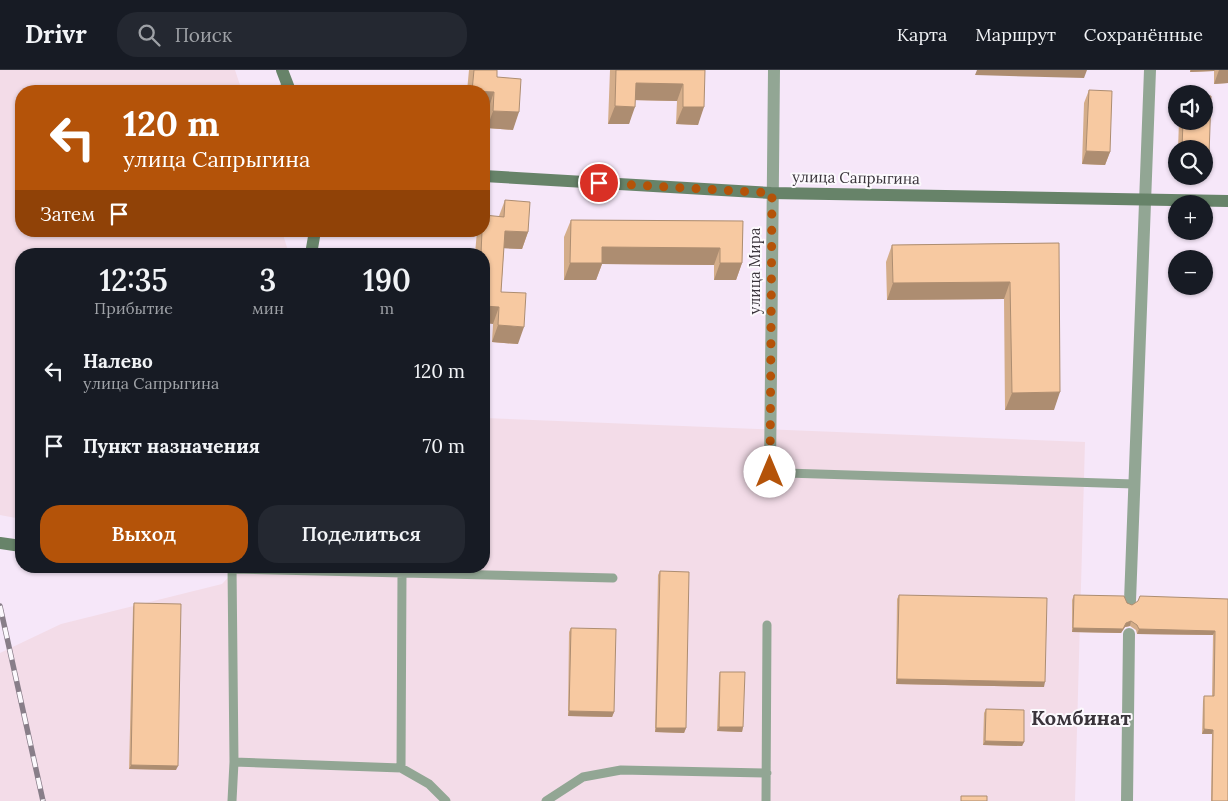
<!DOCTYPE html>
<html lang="ru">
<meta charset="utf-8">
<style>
body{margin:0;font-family:Lora,serif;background:#242831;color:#f1f3f6;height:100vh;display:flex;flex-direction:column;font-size:19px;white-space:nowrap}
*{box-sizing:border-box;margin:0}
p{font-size:16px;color:#9ea1a6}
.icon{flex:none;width:28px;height:28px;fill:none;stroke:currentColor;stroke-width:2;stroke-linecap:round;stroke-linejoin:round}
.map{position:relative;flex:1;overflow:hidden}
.drawer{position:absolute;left:15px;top:178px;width:475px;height:325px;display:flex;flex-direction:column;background:#171b24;border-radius:20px;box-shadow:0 1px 4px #0004}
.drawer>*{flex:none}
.hud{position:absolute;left:15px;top:15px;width:475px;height:152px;border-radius:20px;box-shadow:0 1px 4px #0004;background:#b45309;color:#fff;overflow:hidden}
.tools{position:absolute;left:1168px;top:15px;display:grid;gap:10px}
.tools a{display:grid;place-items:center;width:45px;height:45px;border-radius:50%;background:#171b24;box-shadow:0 1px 4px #0004;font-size:25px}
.pin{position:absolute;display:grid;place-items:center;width:42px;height:42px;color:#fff;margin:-21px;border:2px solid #fff;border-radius:50%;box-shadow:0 1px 5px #0007}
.me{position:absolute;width:55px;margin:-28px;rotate:0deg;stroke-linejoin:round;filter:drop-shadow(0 0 4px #0008)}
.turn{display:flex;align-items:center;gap:18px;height:105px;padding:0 25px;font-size:22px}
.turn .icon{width:65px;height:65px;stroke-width:2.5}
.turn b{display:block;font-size:35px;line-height:42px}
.then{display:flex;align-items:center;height:48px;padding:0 25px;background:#0003;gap:10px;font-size:19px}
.eta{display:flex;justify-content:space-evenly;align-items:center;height:85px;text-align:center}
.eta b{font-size:30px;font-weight:600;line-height:35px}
.button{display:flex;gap:10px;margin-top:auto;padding:10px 25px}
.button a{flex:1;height:58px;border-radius:20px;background:#b45309;color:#fff;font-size:20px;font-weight:600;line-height:58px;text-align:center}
.button a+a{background:#242831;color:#f1f3f6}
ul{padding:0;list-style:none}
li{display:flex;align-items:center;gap:15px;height:75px;padding:0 25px}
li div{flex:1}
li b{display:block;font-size:19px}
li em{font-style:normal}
header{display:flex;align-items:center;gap:30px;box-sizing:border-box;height:70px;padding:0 25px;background:#171b24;border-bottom:1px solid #363941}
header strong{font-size:24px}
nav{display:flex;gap:28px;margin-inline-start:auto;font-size:18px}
.search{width:350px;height:45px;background:#242831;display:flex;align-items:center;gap:12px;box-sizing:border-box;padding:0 18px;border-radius:20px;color:#9ea1a6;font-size:19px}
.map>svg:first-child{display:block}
.industrial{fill:#f3dce8}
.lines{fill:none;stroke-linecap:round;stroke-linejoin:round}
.lane{stroke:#92a694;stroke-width:9}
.street{stroke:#92a694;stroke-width:12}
.secondary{stroke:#678369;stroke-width:12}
.rail-casing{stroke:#887e89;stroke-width:5.5}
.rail{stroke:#fcf9fd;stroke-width:4;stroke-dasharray:11;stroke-linecap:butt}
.wall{fill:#d4ad8a}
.shaded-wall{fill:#ad8d71}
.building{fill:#f7c9a1;stroke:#ad8d71}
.route{stroke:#b45309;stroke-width:9;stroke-dasharray:0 16.2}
.labels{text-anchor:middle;stroke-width:4;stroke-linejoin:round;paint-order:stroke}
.street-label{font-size:15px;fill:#3a343b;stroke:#fcf9fd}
.district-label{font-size:20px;font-weight:bold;fill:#3a343b;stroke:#fcf9fd}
</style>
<header>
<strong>Drivr</strong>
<div class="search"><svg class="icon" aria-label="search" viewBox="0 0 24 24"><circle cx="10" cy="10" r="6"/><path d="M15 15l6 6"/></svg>Поиск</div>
<nav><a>Карта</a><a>Маршрут</a><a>Сохранённые</a></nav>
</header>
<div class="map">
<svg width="1228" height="731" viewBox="0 0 1228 731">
<rect width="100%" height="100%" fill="#f6e7f9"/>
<!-- industrial -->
<path class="industrial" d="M0,0h235l7,21h-221v140h261l7,23h-268v265l-21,-4z
M484,348l601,24 -10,359h-1075v-148l61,-29 161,-40 17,-18h245z"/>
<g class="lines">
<!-- lane -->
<path class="lane" d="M275,21l13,-4
M758,402l376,12
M232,499l381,9
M234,692l167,6 28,16 17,17
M401,698l1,-195
M232,731l2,-39 -2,-196
M546,731l37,-24 38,-7 146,3
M766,731l1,-176"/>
<!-- street -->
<path class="street" d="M770,402l4,-402
M1130,531l20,-531
M1127,731l2,-167"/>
<!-- secondary -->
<path class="secondary" d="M282,0l8,21
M484,106l287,17 457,8
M311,184l4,-23
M0,473l21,3"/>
<!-- rail casing -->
<g class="rail-casing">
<path id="rail" d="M0,536l43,195"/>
</g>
<!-- rail -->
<use href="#rail" class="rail"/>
</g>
<!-- wall -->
<path class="wall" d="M469,0h28v7l16,53 -26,-2 1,-18 -4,-19h-17z
M610,0h95l-7,55 -22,-1 1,-23 -42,-1 -6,24h-21z
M1190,0h38v13l-14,1v-13l-24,1z
M1089,20l21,62 -5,13 -23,-1 2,-61z
M1179,51h25l5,35 -5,13v-20h-26z
M505,130l23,32 -6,17 -18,-1 -3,44 17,52 -26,-2 1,-18 -9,-70h-9l2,-23h7l15,-15z
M571,150l172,1 -1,42 -6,17h-22v-15l-112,-1 -6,16h-32v-43z
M1059,173l-5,167h-49l-1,-111 -117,1 -1,-38 6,-17z
M660,501l26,157 -2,5 -29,-1 3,-157z
M899,525l145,92 -148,-3 1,-85z
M1074,525l53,8 5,2 96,-6v202h-17l1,-67h-10l1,-33 1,-5h8l1,-61 -76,-1 -1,-4 -6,-4 -5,1 -4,6 -49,-1v-32z
M134,533l42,167 -47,-1 4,-161z
M571,558l43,84 -2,5 -44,-1 1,-84z
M720,602l23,55 -1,5 -25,-1 2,-55z
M986,639l38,33 -2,4 -39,-1 1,-32z"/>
<!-- shaded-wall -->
<path class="shaded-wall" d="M977,0h110l-3,8 -109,-3z
M1191,0h24l-1,1 -24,1z
M1219,0h9v13l-14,1z
M636,13l47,1 -6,17 -47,-1z
M484,22h10l-6,18 -4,-1z
M615,36l20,1 -6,17h-21z
M683,37h21l-6,18 -22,-1z
M493,41l26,1 -6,18 -26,-2z
M1086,81l24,1 -5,13 -23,-1z
M1204,86h5l-5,13z
M505,161l23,1 -6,17 -23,-1z
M602,177l118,1 -6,17 -112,-1 -6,16h-32l6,-17z
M720,193h22l-6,17h-22z
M1010,212l-6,17 -117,1 6,-17z
M484,236l15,1 -6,17 -9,-1z
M498,255l26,2 -6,17 -26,-2z
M1060,322l-6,18h-49l7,-17z
M1131,551l-1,5 -5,1 -4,6 -49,-1 1,-4 53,-5z
M1139,559l76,2 -2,4 -76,-1z
M897,609l148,3 -1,5 -148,-3z
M569,641l45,1 -2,5 -44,-1z
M719,657h24l-1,5 -25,-1z
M656,658h30l-2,5 -29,-1z
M1204,659l9,1 -1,4h-10z
M985,671l39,1 -2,4 -39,-1z
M131,695l47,1 -2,4 -47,-1z"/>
<!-- building -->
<path class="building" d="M474,0h23v7l24,2 -2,33 -26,-1 1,-19 -22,-1z
M616,0h89l-1,37h-21v-23l-47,-1 -1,24 -20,-1z
M1089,20l23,1 -2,61 -24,-1z
M1204,26h7l-2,60h-5v-7h-22l1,-28h21z
M505,130l25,2 -2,30 -23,-1 -4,61 25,1 -2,34 -26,-2 1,-18 -15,-1v-52h-3l1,-23h2v-16l20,2z
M571,150l172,1 -1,42h-22v-15l-118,-1v16h-32z
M1059,173l1,149 -48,1 -2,-111 -117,1 -1,-38z
M660,501l29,1 -3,156h-30z
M899,525l148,3 -2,84 -148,-3z
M1074,525l50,1 3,7 5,2 6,-4 2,-5 88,3v202h-16l1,-71 -9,-1v-33h10l1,-65 -76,-2 -2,-4 -6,-4 -5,2 -3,6 -50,-1z
M134,533l47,1 -3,162 -47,-1z
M571,558l45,1 -2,83 -45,-1z
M720,602h25l-2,55h-24z
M986,639l38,1v32l-39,-1z
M961,726h26v5h-26z"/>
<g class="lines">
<!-- route -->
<path class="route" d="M599,113l173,10 -2,279"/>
</g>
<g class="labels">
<!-- street labels -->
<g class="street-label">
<text transform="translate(856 108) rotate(1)" y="5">улица Сапрыгина</text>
<text transform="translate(755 201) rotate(-90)" y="5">улица Мира</text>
</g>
<!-- district labels -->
<g class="district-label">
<text x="1081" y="655">Комбинат</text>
</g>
</g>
</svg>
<div class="tools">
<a><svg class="icon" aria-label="sound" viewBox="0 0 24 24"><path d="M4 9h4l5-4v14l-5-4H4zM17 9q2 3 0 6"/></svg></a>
<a><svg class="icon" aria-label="search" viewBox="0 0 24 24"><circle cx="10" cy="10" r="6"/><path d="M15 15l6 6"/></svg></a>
<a>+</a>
<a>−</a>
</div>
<div class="pin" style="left:599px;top:113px;background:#d93025"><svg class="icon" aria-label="arrive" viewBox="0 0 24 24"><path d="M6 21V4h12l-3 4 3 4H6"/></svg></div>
<svg class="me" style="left:770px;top:402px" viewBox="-20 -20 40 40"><circle r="19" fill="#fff"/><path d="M0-13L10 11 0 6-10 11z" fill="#b45309"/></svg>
<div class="hud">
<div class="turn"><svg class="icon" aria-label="left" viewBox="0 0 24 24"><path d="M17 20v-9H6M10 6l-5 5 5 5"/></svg><div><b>120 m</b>улица Сапрыгина</div></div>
<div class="then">Затем<svg class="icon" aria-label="arrive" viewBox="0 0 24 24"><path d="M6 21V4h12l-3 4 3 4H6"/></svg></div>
</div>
<section class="drawer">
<div class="eta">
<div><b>12:35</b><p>Прибытие</p></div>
<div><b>3</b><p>мин</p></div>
<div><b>190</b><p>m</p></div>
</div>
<ul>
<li><svg class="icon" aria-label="left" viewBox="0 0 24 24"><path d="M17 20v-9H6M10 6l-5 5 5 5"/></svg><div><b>Налево</b><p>улица Сапрыгина</p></div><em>120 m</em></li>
<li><svg class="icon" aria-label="arrive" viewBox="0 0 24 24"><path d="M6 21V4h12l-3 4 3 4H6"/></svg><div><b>Пункт назначения</b></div><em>70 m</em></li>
</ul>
<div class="button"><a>Выход</a><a>Поделиться</a></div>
</section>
</div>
